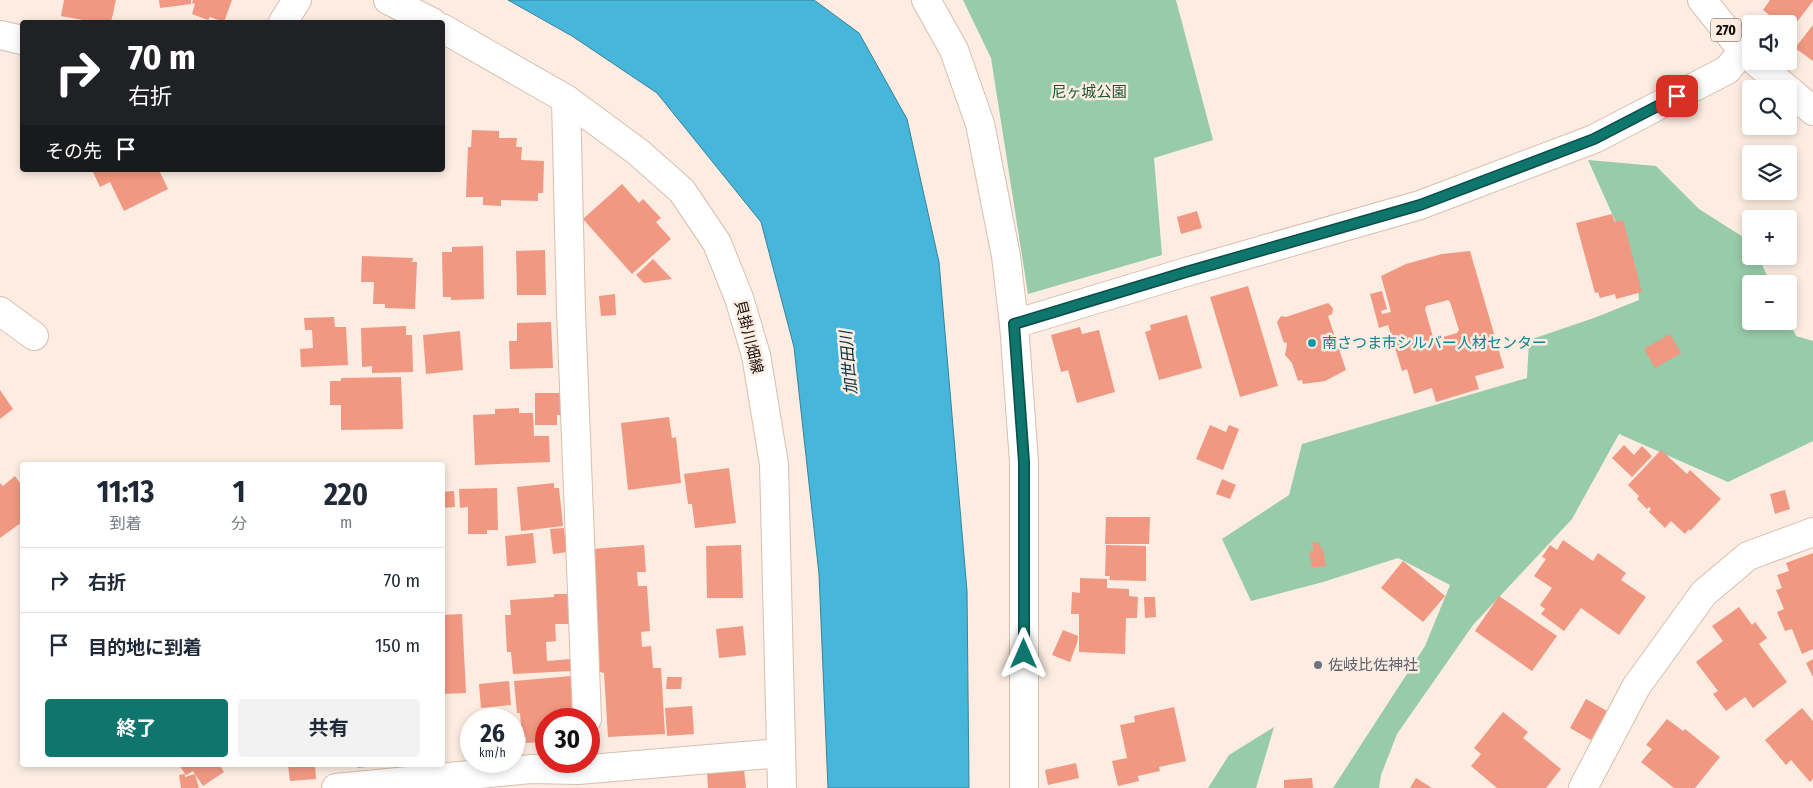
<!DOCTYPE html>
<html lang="ja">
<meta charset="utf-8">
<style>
body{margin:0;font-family:"Fira Sans Condensed","Noto Sans JP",sans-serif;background:#f2f2f3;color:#1f2937;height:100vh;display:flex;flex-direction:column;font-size:19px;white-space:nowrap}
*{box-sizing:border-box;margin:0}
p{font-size:16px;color:#747a83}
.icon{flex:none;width:28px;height:28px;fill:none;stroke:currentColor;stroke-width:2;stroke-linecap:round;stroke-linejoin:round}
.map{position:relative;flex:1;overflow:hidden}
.drawer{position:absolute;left:20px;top:462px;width:425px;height:305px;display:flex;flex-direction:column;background:#fff;border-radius:5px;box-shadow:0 2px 8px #0003}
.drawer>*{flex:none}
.banner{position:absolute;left:20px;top:20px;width:425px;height:152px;border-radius:5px;box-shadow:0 2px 8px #0003;background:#202124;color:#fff;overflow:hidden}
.controls{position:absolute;left:1742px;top:15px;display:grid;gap:10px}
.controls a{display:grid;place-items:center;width:55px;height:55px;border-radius:5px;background:#fff;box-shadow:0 2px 8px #0003;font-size:25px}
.speed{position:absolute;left:460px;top:708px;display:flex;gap:10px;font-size:25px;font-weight:700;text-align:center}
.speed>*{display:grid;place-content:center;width:65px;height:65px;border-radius:50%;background:#fff;box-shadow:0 2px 8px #0003;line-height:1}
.speed small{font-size:12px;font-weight:400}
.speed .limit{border:8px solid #d22;background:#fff;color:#111}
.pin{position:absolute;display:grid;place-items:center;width:42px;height:42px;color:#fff;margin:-21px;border-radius:10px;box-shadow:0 2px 8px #0006}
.me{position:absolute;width:55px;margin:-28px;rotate:0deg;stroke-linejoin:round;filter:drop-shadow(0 0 4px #0008)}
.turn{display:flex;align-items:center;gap:18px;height:105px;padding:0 25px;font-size:22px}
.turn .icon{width:65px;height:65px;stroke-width:2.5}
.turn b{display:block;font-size:35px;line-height:42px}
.then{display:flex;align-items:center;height:48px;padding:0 25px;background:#0003;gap:10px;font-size:19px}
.eta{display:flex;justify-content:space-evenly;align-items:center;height:85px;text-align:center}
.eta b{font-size:30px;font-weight:700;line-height:35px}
.cta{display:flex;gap:10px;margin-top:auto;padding:10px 25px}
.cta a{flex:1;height:58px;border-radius:5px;background:#0f766e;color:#fff;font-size:20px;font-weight:700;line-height:58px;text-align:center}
.cta a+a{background:#f2f2f3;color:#1f2937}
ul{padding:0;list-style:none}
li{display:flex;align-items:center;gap:15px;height:65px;padding:0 25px;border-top:1px solid #e0e1e3}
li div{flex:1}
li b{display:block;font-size:19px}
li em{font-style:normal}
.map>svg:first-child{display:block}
.green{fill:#98cba9}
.water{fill:#47b6db;stroke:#37829b}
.building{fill:#f19882;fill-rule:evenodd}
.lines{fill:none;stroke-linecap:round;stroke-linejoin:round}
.street-casing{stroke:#d8bfad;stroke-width:30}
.secondary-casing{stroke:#d8bfad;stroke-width:30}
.highway-casing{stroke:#d8bfad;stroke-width:30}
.street{stroke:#fff;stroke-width:28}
.secondary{stroke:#fff;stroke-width:28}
.highway{stroke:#fff;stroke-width:28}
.route-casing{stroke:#0a4d48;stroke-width:12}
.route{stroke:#0f766e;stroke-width:9}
.culture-dot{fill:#0f9aa8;stroke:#fcece1;stroke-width:2}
.worship-dot{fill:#6b7280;stroke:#fcece1;stroke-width:2}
.labels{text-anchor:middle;stroke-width:5;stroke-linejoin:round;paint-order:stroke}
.shield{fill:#fcece1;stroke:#584e47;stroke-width:1}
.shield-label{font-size:14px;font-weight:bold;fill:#120a05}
.park-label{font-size:15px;fill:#165534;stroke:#fcece1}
.street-label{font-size:15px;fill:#120a05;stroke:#fcece1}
.culture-label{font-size:15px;fill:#0d838f;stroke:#fcece1;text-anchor:start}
.worship-label{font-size:15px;fill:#5b616d;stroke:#fcece1;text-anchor:start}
.water-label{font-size:16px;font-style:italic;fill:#003342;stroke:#fcece1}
</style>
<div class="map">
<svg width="1813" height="788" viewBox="0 0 1813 788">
<rect width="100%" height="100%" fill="#fcece1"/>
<!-- green -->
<path class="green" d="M963,0h213l37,140 -59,18 8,97 -134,39 -37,-236z
M1588,160l68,6 43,43 52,33v14h7l13,28h-20v37h38l7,15 17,5v100l-85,41 -109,-48 -47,85 -99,106 -76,109 -16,41 -2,13h-46l92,-142 25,-61 -52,-27 -75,24 -72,19 -29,-62 67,-44 13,-51 225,-66 2,-38 65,-22 45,-18 -4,-35z
M1274,727l-18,61h-48l21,-33z"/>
<!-- water -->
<path class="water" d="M508,0h306l45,33 48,86 32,143 28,329 2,197h-141l-9,-214 -25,-227 -33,-125 -104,-129 -85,-57z"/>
<!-- building -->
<path class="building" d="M64,0h52l-5,22h-17l-33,-6z
M159,0h32v4l-31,4z
M193,0h39l-8,22 -14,-5 -2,3 -16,-6 3,-10 -3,-1z
M1770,0h43v1l-23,30 -1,-7h-8l-18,-14z
M1813,25v36l-18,-13z
M472,130l27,1v7h18l-1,9h6l-1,13 23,1 -1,32h-5v8l-37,-1v6l-18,-1v-8h-17l2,-50h3z
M92,170h67l9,19 -44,22 -14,-29 -10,5z
M622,184l17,19 4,-4 18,19 -5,4 15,17 -39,35 -49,-55z
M1197,211l5,17 -21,6 -4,-17z
M1612,214l3,8 8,-2 19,72 -26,7 -1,-5 -15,4 -2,-6 -3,1 -19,-70z
M483,246l1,53 -33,1v-3h-8l-1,-45h10v-5z
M545,250l1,45h-29l-1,-44z
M1470,251l34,117 -29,8 4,13 -43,13 -4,-14 -18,6 -7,-25 -5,2 -14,-46 -9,3 -9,-34 12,-3 5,18 -6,2 1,3 9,-2 -10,-36 25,-12 36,-10zM1448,300l2,2 9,28 -2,3 -21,6 -3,-2 -8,-28 1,-3z
M362,256l51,2 -1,4h5l-2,47 -30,-1v-4h-12l1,-22h-13z
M653,259l19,20 -28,4 -8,-8z
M1248,286l30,100 -38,11 -30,-100z
M615,294l1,21 -15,1 -2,-20z
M1328,303l5,5 -1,6 -4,2 18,54 -21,11 -22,3 -1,-4 -4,1 -6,-18 -7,-8 2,-11 -1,-2 -2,1 -7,-21 4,-6 5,1z
M1187,315l15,53 -43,12 -14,-48 6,-2 -1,-5z
M334,317l1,10h11l2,38 -47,2 -1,-18 13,-1 -1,-18h-7l-1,-12z
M551,322l2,46 -43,1 -1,-28h8v-18z
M406,326v9h6l1,37 -41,1v-7l-10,1 -1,-39z
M1080,327l2,7 17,-4 16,62 -38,11 -9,-33 -7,2 -10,-37z
M460,331l3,39 -37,4 -3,-39z
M1670,334l11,19 -26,15 -11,-19z
M401,377l2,52 -62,1v-25h-11v-24h11v-3z
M0,390l13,19 -13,10z
M535,393h26v22h-4v10h-22z
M519,408v5h14l1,23h15l1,26 -75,3 -2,-50 22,-1v-5z
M669,417l3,21 4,-1 5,46 -53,7 -7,-67z
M1210,425l16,7 3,-7 10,4 -16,41 -27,-11z
M1624,445l10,10 8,-9 10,10 -20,21 -20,-19z
M1661,450l26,24 3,-4 31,29 -31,32 -1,-2 -4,5 -14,-13 -6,7 -16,-16 2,-3 -2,-2 -2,2 -10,-10 2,-3 -11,-11z
M729,468l7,55 -41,5 -3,-24h-4l-4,-30z
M15,476l7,10v36l-22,16v-55l3,3z
M1222,479l14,6 -6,14 -14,-5z
M554,483v5h5l4,38 -42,5 -4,-44z
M497,488l1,42h-11v4h-19v-27l-8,1 -1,-19z
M1785,490l5,19 -15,5 -5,-20z
M454,491l1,16 -13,1v-16z
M1106,517h44l-1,27h-44z
M564,528l3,24 -14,2 -3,-25z
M533,533l3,30 -29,3 -2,-30z
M1563,540l30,21 5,-8 28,20 -5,7 25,17 -27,38 -38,-27 -17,23 -23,-17 4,-5 -5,-4 12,-17 -18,-12 12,-17 -4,-2 8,-12 7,5z
M1319,542l2,7h2l3,17 -14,2 -3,-17h5l-2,-8z
M644,545l2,27h-9l1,14h9l3,45 -9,1 1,15 9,-1 2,22h8l4,66 -57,3 -4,-64 -4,-1 -8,-123z
M741,545l2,53h-36l-1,-52z
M1106,545l40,1v35l-37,-1 1,-4h-5z
M1813,553v96l-11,5 -10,-25 -7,2 -8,-19 7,-3 -8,-19 6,-2 -5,-13 12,-4 -3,-8z
M1403,561l42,35 -22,26 -42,-34z
M1080,578l27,1v9l22,1v7l9,1 -1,21h-11l-1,36 -46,-2v-38h-8l1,-22 8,1z
M554,594h14l1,30h-14l1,17 -10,1 1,19 24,-2 1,12 -59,3 -2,-22h-4l-2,-37h6l-1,-15 44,-3z
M1499,596l58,40 -25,35 -57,-40z
M1144,597h11l1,20 -11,1z
M1739,607l13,18 3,-3 12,16 -8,6 28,38 -34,26 -8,-11 -19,14 -13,-17 5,-3 -22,-29 27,-21 -11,-15z
M462,614l4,79 -24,1v-79z
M743,626l3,29 -27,3 -3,-29z
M1063,630l15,6 -1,7 -7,19 -18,-7z
M1813,659v18l-7,-14z
M571,676l3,43h-28v25h-5v-2l-15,1v-6h-4l-2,-24h-3l-3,-32z
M667,677h15l-1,12h-15z
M509,681l2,24 -30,3 -2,-24z
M1586,699l21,12 -16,29 -21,-12z
M692,706l2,28 -27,2 -2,-28z
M1174,707l12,54 -27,6 1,4 -22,5 1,5 -21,5 -6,-25 15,-3 -7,-33 15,-3 -1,-6z
M1802,708l11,13v58l-3,3 -19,-22 -5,5 -21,-25z
M1503,712l25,20 -5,6 38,31 -15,19h-49l-26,-22 10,-12 -7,-6z
M1667,719l16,12 2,-2 35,28 -25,31h-21l-33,-26 11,-13 -6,-4z
M1076,763l3,15 -31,7 -3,-15z
M179,765h41l4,7 -21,14 -10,-15 -7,4z
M288,765h27l1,14 -26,2z
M357,765h18l1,1 -18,2z
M744,769l2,19h-38l-1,-17z
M185,774v3l10,-3 4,14h-18l-2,-13z
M1312,778l1,10h-29v-8z
M1416,778l16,10h-22z"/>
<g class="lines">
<!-- street casing -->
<g class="street-casing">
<path id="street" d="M926,0l28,50 26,74 26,132 8,68 10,138v326
M283,22l14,-22
M0,35l22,5
M566,99l5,212 16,408
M0,311l34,25
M1014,324l172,-52 234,-67 174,-66 133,-69 16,-19
M336,788l195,-19 47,1 203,-17
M1583,788l53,-101 68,-94 44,-37 65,-24"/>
</g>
<!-- secondary casing -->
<g class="secondary-casing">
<path id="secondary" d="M388,0l44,22
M442,28l124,71 72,53 44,39 35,52 22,55 17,57 18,109 8,324"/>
</g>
<!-- highway casing -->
<g class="highway-casing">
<path id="highway" d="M1702,0l41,51 8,7
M1755,61l32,28
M1789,90l24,21"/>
</g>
<!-- street -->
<use href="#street" class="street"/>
<!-- secondary -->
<use href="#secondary" class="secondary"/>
<!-- highway -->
<use href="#highway" class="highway"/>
</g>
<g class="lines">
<!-- route casing -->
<g class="route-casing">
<path id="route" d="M1024,654v-192l-10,-138 172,-52 234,-67 174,-66 83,-43"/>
</g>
<!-- route -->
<use href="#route" class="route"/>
</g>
<!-- markers -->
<circle class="culture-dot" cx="1312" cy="343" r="5"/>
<circle class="worship-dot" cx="1318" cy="665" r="5"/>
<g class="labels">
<!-- shield labels -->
<rect class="shield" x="1711" y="18.5" width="30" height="23" rx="4"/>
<g class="shield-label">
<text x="1726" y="35">270</text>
</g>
<!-- park labels -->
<g class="park-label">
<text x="1089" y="97">尼ヶ城公園</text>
</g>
<!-- street labels -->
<g class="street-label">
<text transform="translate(749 337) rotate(76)" y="5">貝掛川畑線</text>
</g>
<!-- culture labels -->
<g class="culture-label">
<text x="1322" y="348">南さつま市シルバー人材センター</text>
</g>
<!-- worship labels -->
<g class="worship-label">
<text x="1328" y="670">佐岐比佐神社</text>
</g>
<!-- water labels -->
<g class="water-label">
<text transform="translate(848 363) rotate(-95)" y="6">加世田川</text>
</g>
</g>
</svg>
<div class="controls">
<a><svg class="icon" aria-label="sound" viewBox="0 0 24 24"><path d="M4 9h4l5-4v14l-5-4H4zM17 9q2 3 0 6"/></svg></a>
<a><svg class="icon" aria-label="search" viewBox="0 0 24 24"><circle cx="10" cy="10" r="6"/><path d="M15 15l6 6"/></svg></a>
<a><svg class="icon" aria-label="layers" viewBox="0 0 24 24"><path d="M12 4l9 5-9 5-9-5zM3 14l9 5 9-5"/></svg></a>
<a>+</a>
<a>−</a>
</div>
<div class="speed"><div>26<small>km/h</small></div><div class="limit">30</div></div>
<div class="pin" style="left:1677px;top:96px;background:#d93025"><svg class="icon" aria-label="arrive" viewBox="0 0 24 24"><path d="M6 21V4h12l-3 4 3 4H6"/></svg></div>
<svg class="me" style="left:1024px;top:654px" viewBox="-20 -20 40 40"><path d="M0-17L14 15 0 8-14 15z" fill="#0f766e" stroke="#fff" stroke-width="4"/></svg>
<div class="banner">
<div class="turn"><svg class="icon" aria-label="right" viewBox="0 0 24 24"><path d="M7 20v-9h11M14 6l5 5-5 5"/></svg><div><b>70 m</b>右折</div></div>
<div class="then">その先<svg class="icon" aria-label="arrive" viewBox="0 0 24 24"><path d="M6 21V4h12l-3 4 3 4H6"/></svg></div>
</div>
<section class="drawer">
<div class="eta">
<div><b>11:13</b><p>到着</p></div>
<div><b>1</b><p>分</p></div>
<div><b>220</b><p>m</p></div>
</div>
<ul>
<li><svg class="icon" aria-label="right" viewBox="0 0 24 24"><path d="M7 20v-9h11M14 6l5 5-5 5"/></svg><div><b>右折</b></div><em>70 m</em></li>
<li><svg class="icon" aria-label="arrive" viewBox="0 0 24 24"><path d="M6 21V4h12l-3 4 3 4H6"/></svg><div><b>目的地に到着</b></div><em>150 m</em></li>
</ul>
<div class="cta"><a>終了</a><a>共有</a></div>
</section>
</div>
